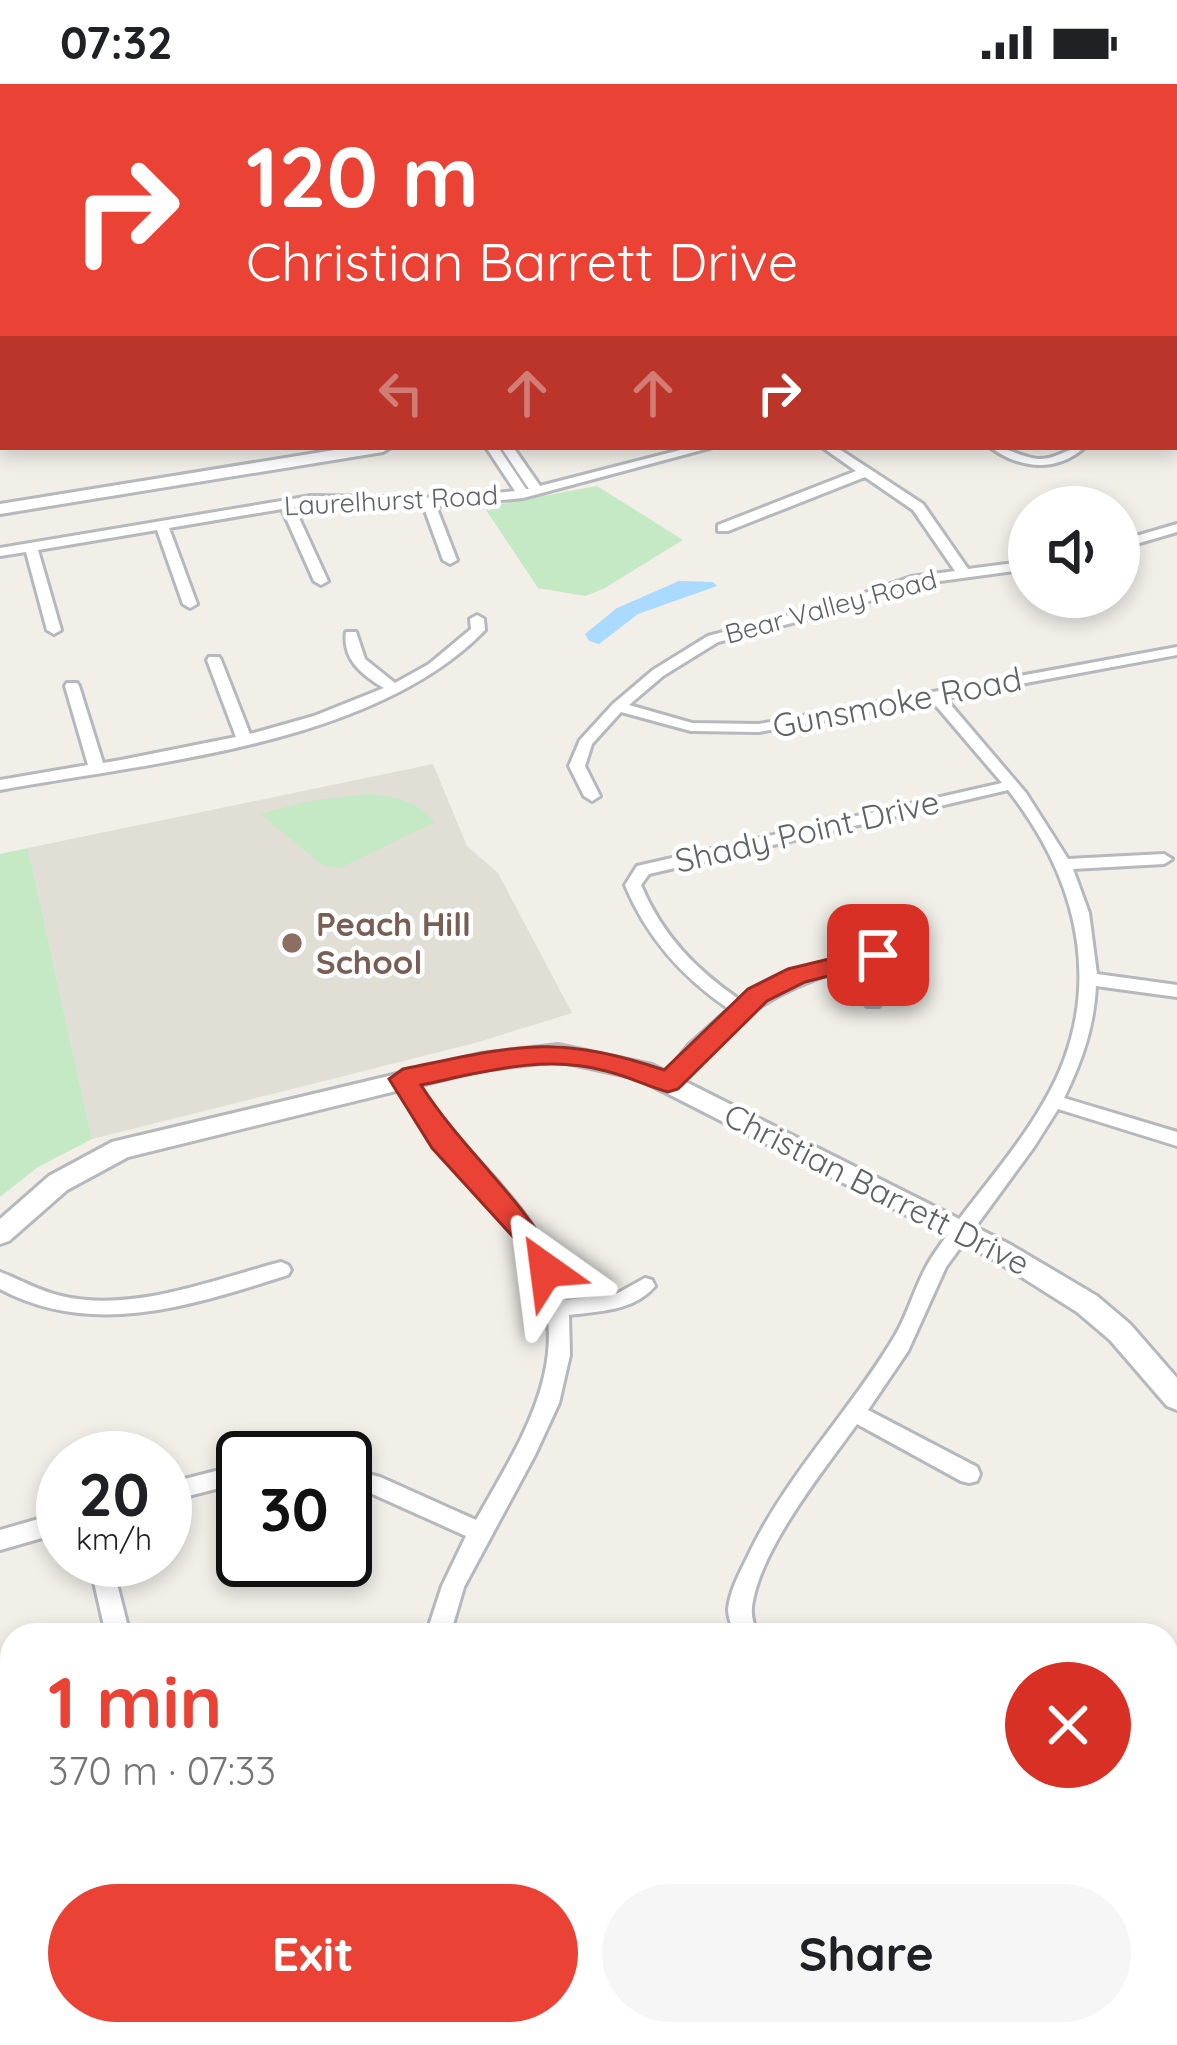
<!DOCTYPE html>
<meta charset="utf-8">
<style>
body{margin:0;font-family:Quicksand,sans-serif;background:#f6f6f6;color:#202124;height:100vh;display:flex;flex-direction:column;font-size:45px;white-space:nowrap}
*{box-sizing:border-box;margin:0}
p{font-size:39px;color:#757577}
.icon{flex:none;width:66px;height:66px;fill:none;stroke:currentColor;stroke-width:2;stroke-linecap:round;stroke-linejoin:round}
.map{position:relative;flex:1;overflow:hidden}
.panel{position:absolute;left:0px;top:1539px;width:1179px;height:423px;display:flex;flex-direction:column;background:#fff;border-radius:36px 36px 0 0;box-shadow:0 6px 18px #0003}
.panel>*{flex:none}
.hud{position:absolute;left:0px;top:0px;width:1179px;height:366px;box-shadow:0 6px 18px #0003;background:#ea4335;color:#fff;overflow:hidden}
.controls{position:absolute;left:1008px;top:402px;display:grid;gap:24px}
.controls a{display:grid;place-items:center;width:132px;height:132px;border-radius:50%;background:#fff;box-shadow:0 6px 18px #0003;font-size:60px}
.speed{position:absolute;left:36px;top:1347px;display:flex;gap:24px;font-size:60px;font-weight:700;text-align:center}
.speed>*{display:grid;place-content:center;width:156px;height:156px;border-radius:50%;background:#fff;box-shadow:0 6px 18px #0003;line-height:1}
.speed small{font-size:30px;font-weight:400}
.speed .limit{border:6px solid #111;border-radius:18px;background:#fff;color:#111}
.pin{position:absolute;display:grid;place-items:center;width:102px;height:102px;color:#fff;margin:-51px;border-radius:24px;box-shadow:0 6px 18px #0006}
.me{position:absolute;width:132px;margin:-66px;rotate:329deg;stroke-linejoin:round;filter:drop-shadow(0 0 9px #0008)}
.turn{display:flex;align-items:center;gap:42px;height:252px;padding:0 48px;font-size:54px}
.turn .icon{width:156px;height:156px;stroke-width:2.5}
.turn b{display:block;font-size:84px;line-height:102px}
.lanes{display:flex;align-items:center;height:114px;padding:0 48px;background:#0003;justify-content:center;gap:60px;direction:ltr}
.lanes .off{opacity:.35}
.round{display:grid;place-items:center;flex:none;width:126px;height:126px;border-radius:63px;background:#f6f6f6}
.head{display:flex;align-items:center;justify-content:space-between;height:204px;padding:0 48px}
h1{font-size:72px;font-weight:800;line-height:90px;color:#ea4335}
.action{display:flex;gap:24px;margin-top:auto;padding:24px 48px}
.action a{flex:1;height:138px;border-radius:72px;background:#ea4335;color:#fff;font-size:48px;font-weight:800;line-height:138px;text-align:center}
.action a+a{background:#f6f6f6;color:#202124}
.status{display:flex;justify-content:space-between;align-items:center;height:84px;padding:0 60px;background:#fff;direction:ltr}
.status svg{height:33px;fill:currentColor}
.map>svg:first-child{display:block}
.education{fill:#e1ded6}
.green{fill:#c5e8c5}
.water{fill:#aadaff}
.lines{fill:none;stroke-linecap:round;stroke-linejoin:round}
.stream{stroke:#aadaff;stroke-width:3}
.minor-casing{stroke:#b5b8bc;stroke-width:6}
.tertiary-casing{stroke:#b5b8bc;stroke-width:6}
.secondary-casing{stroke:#b6babf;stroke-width:6}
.minor{fill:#fff;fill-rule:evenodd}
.tertiary{fill:#fff;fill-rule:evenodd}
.secondary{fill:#fff;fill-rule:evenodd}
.route{fill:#ea4335;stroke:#982c22;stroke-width:3}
.education-dot{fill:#8d6e63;stroke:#fff;stroke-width:4.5}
.labels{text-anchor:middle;stroke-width:9;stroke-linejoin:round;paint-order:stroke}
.far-street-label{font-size:27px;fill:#5f6368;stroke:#fff}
.street-label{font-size:33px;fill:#5f6368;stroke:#fff}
.education-label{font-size:33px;font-weight:bold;fill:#785e54;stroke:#fff;text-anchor:start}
</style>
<div class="status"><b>07:32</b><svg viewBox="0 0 49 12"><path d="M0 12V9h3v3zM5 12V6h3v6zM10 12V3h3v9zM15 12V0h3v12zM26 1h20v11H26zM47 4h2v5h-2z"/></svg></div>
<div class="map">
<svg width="1177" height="1961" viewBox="0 0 1177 1961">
<rect width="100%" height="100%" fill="#f1efe8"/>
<!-- education -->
<path class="education" d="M433,680l34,82 31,27 74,140 -97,30 -383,96 -64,-291z"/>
<!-- green -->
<path class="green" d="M597,402l86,54 -80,49 -18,7 -47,-8 -54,-81z
M368,710c28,3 48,6 67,28l-95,46 -16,-2 -64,-52 49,-13z
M28,764l64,291 -54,28 -38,30v-343z"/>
<!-- water -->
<path class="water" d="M679,497l34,1 4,4 -79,28 -39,30 -10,-3 -4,-7 32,-26z"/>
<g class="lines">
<!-- stream -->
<path class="stream" d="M238,3l9,-3"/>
<!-- minor casing -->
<g class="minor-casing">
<path id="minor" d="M626,0h10l2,3h-10z
M688,0h98l-14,3h-88z
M1176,46h1v6h-1z
M0,205h3v7h-3z
M0,267h3v6h-3z
M1176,329h1v8h-1z
M0,333h3v8h-3z
M486,363h12l28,42h3l-28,-42h12l27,39 152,-39h21l-190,51 -87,8 21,54 -7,4 -7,-4 -20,-55 -112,-1 -17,3 34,74 -7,4 -7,-4 -32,-72 -113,19 28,76 -7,4 -7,-4 -26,-74 -119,20 23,80 -7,4 -7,-4 -21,-78 -26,4v-8l311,-52 138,2 66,-7z
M822,363h14l87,57 45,65 61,-8v8l-111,15 -72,25 -128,33 -55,34 -34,29 63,18 67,1 418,-77v8l-232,43 81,95 42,66 96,-5 8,5 -8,5 -91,5 16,44 8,61 80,11v12l-81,-11c-2,41 -14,75 -32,112l113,34v14l-119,-37 -24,38 -88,120 -38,84 -40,59 109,57 3,7 -3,7 -8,2 -8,-2 -104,-57c-34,47 -98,126 -105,183 -1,11 2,19 7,28h-24c-3,-8 -7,-17 -7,-26 2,-18 11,-35 19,-51 37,-80 101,-144 146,-219 16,-25 22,-56 39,-82 35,-53 80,-99 112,-155 62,-106 38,-218 -36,-312l-359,84 -8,11c21,50 55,85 99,115 53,-32 110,-44 169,-58l8,6 -2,4 -57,14 24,36 -3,4h-12l-24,-36c-76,21 -118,57 -169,117h-12l-3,-5 30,-37 40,-36c-47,-32 -82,-71 -104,-124l12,-19 365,-83 -70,-82 -173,31 -68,-1 -70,-19 -29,32 -7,22 15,30 -8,5 -8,-5 -15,-30 11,-26 33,-36 40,-34 55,-34 128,-33 75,-26 44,-6 -42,-61 -48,-33 -137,54h-10v-6l138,-54z
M990,363c18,0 30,10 48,12 18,1 30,-12 47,-12 -29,26 -65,22 -95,0z
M1177,440v8l-58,17v-8z
M477,531l7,4 1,11c-111,115 -333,132 -485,160v-10l88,-15 -23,-79 2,-3h10l2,3 24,77 18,-3 115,-23 -29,-77 2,-3h10l2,3 29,74 64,-18 70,-28c-22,-13 -42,-29 -38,-56h10l9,27 30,24 34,-19 42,-35 -1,-10z
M403,989l6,1c38,64 100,108 136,172 9,17 15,36 21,54l52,-7 27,-15 7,2 3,6c-21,25 -55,25 -86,29l1,40 -11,48 -24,52 -71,132 -14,48h-24l16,-49 24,-50 -98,-44 -23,-6v-18l35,9 96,43c56,-98 108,-176 42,-285l-90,-104 -34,-52z
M281,1178l7,3 3,5 -3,5c-95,30 -194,64 -288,14v-17c21,8 39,19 61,24 71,17 151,-16 220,-34z
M243,1380v18l-78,20v-18z
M63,1428v20l-63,18v-20z
M89,1476h22l19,75h-24z
M1177,1600v23l-10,4v-23z
M0,1854l12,5v26l-12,-5z"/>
</g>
<!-- tertiary casing -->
<g class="tertiary-casing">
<path id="tertiary" d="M975,0h33l4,3h-33z
M1177,1v8h-1v-6h-5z
M1176,198h1v8h-1z
M353,363h38l-8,5 -383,62v-10z
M558,961l94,20 359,180 86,51 33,28 47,54v32l-10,-4 -57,-66 -33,-28 -84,-53 -356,-181 -79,-17 -77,9 -353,87 -61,33 -58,51 -9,3v-25l49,-43 63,-34 369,-88z"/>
</g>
<!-- secondary casing -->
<g class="secondary-casing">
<path id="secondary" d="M91,0h14l2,3h-14z
M1176,278h1v11h-1z"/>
</g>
<!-- minor -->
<use href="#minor" class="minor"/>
<!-- tertiary -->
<use href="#tertiary" class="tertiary"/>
<!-- secondary -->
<use href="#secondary" class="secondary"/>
</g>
<!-- route -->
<path class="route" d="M878,863l13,8 -4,6 -82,21 -38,19 -89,88 -10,3c-21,-6 -41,-16 -62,-21 -63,-17 -123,1 -185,14 42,66 104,115 140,185l-4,8h-21l-21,-39 -83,-91 -43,-69 14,-10c109,-22 151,-37 261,1l84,-81 40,-20z"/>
<!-- markers -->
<circle class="education-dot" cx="292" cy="859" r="12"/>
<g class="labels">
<!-- far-street labels -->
<g class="far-street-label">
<text transform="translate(391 417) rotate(-3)" y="9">Laurelhurst Road</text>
<text transform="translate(831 523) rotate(-15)" y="9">Bear Valley Road</text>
</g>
<!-- street labels -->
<g class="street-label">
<text transform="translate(897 618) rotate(-11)" y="12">Gunsmoke Road</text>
<text transform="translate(807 747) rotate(-13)" y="12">Shady Point Drive</text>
<text transform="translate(877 1105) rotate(27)" y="12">Christian Barrett Drive</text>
</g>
<!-- education labels -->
<g class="education-label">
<text x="316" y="852">Peach Hill<tspan x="316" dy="38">School</tspan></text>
</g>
</g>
</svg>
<div class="controls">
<a><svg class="icon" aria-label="sound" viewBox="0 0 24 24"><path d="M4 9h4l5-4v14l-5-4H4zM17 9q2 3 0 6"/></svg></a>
</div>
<div class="speed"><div>20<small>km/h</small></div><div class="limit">30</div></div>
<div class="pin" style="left:878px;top:871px;background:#d93025"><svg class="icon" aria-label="arrive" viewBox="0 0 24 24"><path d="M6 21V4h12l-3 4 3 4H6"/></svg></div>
<svg class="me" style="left:546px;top:1186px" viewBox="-20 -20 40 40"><path d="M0-17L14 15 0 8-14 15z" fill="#ea4335" stroke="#fff" stroke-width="4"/></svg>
<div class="hud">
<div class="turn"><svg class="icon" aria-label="right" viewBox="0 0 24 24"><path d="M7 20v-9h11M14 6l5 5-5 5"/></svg><div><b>120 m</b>Christian Barrett Drive</div></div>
<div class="lanes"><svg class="icon off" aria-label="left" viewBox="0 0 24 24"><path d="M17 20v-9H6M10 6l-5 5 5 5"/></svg><svg class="icon off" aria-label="ahead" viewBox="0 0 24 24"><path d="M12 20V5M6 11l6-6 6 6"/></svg><svg class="icon off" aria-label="ahead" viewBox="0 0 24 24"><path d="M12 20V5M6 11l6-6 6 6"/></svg><svg class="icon" aria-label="right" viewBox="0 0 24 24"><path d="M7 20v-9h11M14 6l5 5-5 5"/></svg></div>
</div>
<section class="panel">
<div class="head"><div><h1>1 min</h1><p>370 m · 07:33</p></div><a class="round" style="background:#d93025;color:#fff"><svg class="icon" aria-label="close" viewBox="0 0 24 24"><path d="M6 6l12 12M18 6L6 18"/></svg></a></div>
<div class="action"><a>Exit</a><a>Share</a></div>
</section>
</div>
